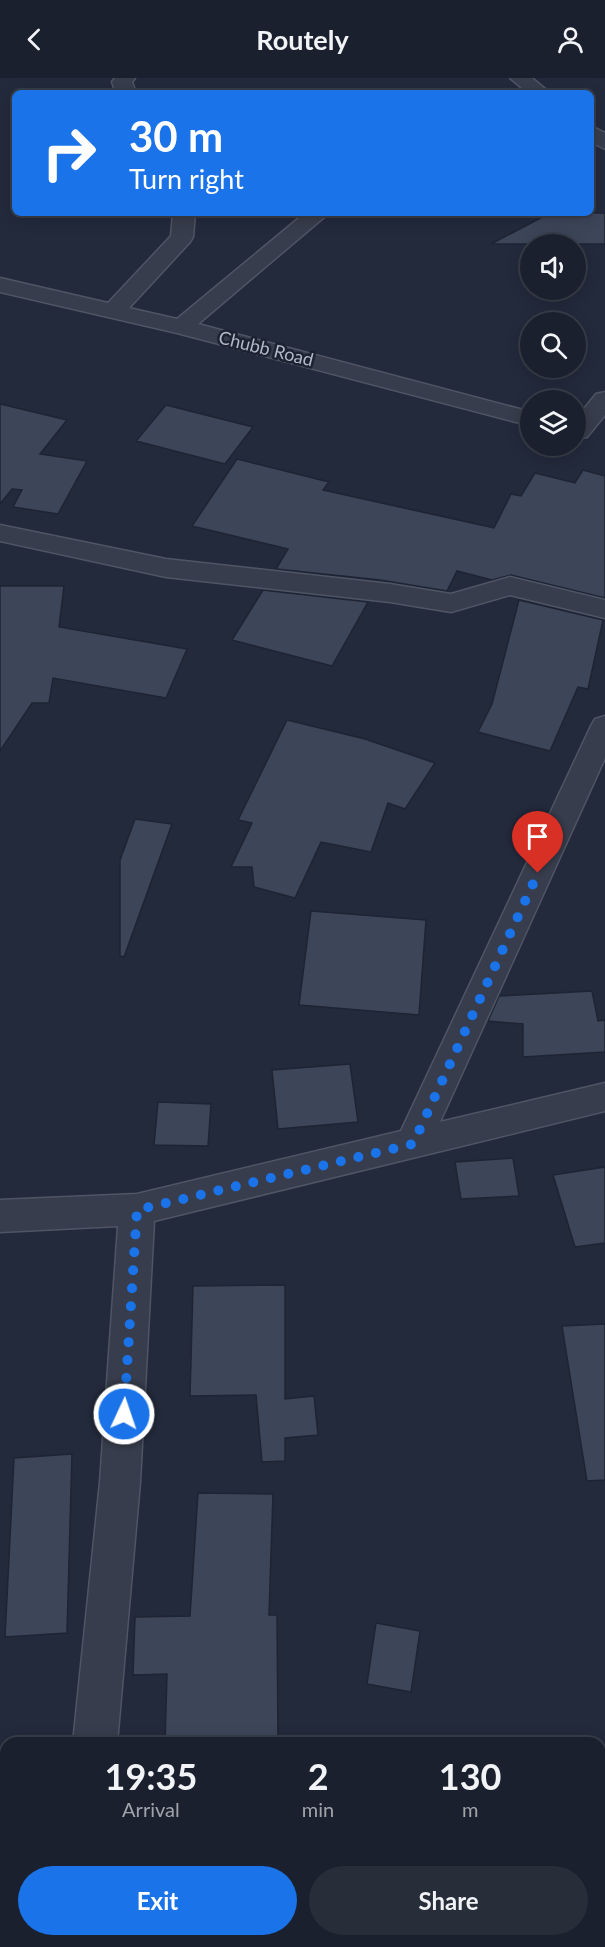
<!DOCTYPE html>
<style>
body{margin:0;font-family:Lato,sans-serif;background:#272d39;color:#f1f3f6;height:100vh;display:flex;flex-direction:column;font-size:22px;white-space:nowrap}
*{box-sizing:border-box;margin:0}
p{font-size:20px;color:#9fa3aa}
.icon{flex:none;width:33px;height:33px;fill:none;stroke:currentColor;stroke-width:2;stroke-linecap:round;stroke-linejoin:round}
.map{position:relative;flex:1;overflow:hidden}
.side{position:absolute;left:0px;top:1659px;width:606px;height:210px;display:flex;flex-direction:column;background:#1a202d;border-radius:18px 18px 0 0;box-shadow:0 3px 15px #0003,0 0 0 2px #383e49}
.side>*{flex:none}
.banner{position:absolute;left:12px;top:12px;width:582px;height:126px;border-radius:9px;box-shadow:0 3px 15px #0003,0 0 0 2px #383e49;background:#1a73e8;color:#fff;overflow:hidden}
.controls{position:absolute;left:520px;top:156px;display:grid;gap:12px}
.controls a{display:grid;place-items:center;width:66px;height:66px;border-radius:50%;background:#1a202d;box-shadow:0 3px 15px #0003,0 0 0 2px #383e49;font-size:30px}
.pin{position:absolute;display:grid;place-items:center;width:51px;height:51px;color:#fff;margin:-62px -26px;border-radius:50% 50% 50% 0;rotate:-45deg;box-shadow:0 0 6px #0007}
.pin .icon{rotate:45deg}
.me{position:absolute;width:66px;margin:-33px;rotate:3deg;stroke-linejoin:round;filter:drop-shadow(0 0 4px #0008)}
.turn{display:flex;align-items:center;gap:21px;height:126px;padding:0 18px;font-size:27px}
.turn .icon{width:78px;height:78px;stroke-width:2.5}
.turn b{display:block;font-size:42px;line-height:51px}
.eta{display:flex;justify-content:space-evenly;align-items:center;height:102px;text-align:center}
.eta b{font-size:36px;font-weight:700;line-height:42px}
.action{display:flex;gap:12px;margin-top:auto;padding:12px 18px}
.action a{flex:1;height:69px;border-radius:36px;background:#1a73e8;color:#fff;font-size:24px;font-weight:700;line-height:69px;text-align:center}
.action a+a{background:#272d39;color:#f1f3f6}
header{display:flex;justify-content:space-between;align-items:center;height:78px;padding:0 18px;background:#1a202d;font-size:27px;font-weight:700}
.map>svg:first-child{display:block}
.building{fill:#3d4559;stroke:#1e2433;stroke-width:1.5}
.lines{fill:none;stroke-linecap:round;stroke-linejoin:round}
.minor-casing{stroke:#4f5564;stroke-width:3}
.minor{fill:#373d4c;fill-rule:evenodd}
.route{stroke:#1a73e8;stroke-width:10;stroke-dasharray:0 18}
.labels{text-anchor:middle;stroke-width:5;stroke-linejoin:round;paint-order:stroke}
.far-street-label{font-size:18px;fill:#b3b8c7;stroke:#1c2231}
</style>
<header><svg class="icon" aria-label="back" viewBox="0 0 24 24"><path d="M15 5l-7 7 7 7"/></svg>Routely<svg class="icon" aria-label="person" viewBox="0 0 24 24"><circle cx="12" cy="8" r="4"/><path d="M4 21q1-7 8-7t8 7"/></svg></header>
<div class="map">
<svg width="605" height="1869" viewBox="0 0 605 1869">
<rect width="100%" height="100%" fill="#232a3c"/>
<!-- building -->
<path class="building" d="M550,135h55v31h-114z
M0,326l67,16 -27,34 47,7 -29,53 -45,-7 9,-17 -10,-1 -12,15z
M166,327l87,22 -28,37 -89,-23z
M237,381l92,23 -6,8 171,38 17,-34 10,2 14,-23 40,10 8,-13 22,6v122l-94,-23 -19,5 -35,-9 -10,20 -67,-11 -104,-11 12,-20 -96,-23z
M0,508h64l-5,41 128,22 -21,49 -113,-20 -4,25h-17l-32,48z
M263,512l105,12 -36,64 -100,-26z
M519,522l84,20 -15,69 -10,-2 -28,64 -72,-19 14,-28z
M287,642l78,19 70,24 -30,46 -17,-6 -17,49 -50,-10 -26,56 -41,-11 -2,-20h-21l21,-44 -14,-3z
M135,741l37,5 -48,133 -4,-1v-96z
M311,833l115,9 -7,95 -120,-10z
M592,913l6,30 7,-1v32l-82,5v-33l-35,-3 11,-25z
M350,986l8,58 -80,7 -6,-59z
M158,1024l53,2 -3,42 -54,-1z
M513,1080l6,38 -58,3 -6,-37z
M605,1089v76l-30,4 -22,-72z
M285,1207v114l29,-3 4,39 -33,3v23l-23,1 -6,-67 -66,1 3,-110z
M605,1246v156l-18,1 -25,-155z
M72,1376l-5,179 -62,4 9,-179z
M198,1415l75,1 -4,121h8l1,128h-113l2,-69 -34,1 2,-58 55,-1z
M376,1545l44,8 -9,61 -44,-8z"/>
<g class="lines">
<!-- minor casing -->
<g class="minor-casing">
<path id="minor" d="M115,0h20l-3,4 4,11h-20l-4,-11z
M510,0h22l18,15h-22z
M591,48l14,7v16l-14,-7z
M173,135h22l-2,24 -3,5 -61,66 48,11 128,-106h24l-131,111 333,88v14l-354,-93 -177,-41v-14l108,25 63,-67z
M605,314v23l-18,22 -11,2v-20l20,-25z
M0,447l166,34 224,25 61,10 59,-17 95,23v18l-95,-23 -59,17 -61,-10 -224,-25 -166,-36z
M605,638v42l-165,364 165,-39v28l-451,110 -14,261 -23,261h-44l27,-261 18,-256 -118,6v-32l137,-6 264,-63 190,-405 4,-7z
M50,1863h46v6h-46z"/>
</g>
<!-- minor -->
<use href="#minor" class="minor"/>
</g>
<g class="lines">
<!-- route -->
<path class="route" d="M124,1336l13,-204 276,-66 125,-271"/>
</g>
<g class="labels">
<!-- far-street labels -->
<g class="far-street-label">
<text transform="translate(266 271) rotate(14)" y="6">Chubb Road</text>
</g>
</g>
</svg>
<div class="controls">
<a><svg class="icon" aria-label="sound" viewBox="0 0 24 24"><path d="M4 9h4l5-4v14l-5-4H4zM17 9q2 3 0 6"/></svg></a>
<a><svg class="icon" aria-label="search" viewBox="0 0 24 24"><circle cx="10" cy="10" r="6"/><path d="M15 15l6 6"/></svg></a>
<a><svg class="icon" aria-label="layers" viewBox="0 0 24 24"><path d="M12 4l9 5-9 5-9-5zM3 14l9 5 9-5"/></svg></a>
</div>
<div class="pin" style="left:538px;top:795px;background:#d93025"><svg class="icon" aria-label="arrive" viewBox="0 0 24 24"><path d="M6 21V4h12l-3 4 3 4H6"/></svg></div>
<svg class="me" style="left:124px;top:1336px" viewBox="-20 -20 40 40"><circle r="17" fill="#1a73e8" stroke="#fff" stroke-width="3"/><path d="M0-11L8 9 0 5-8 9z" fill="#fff"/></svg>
<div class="banner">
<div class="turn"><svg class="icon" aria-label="right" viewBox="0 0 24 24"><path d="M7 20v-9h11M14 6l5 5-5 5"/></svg><div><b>30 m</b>Turn right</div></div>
</div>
<section class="side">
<div class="eta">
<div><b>19:35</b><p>Arrival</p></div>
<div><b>2</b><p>min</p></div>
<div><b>130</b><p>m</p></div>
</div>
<div class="action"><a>Exit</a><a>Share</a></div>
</section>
</div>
